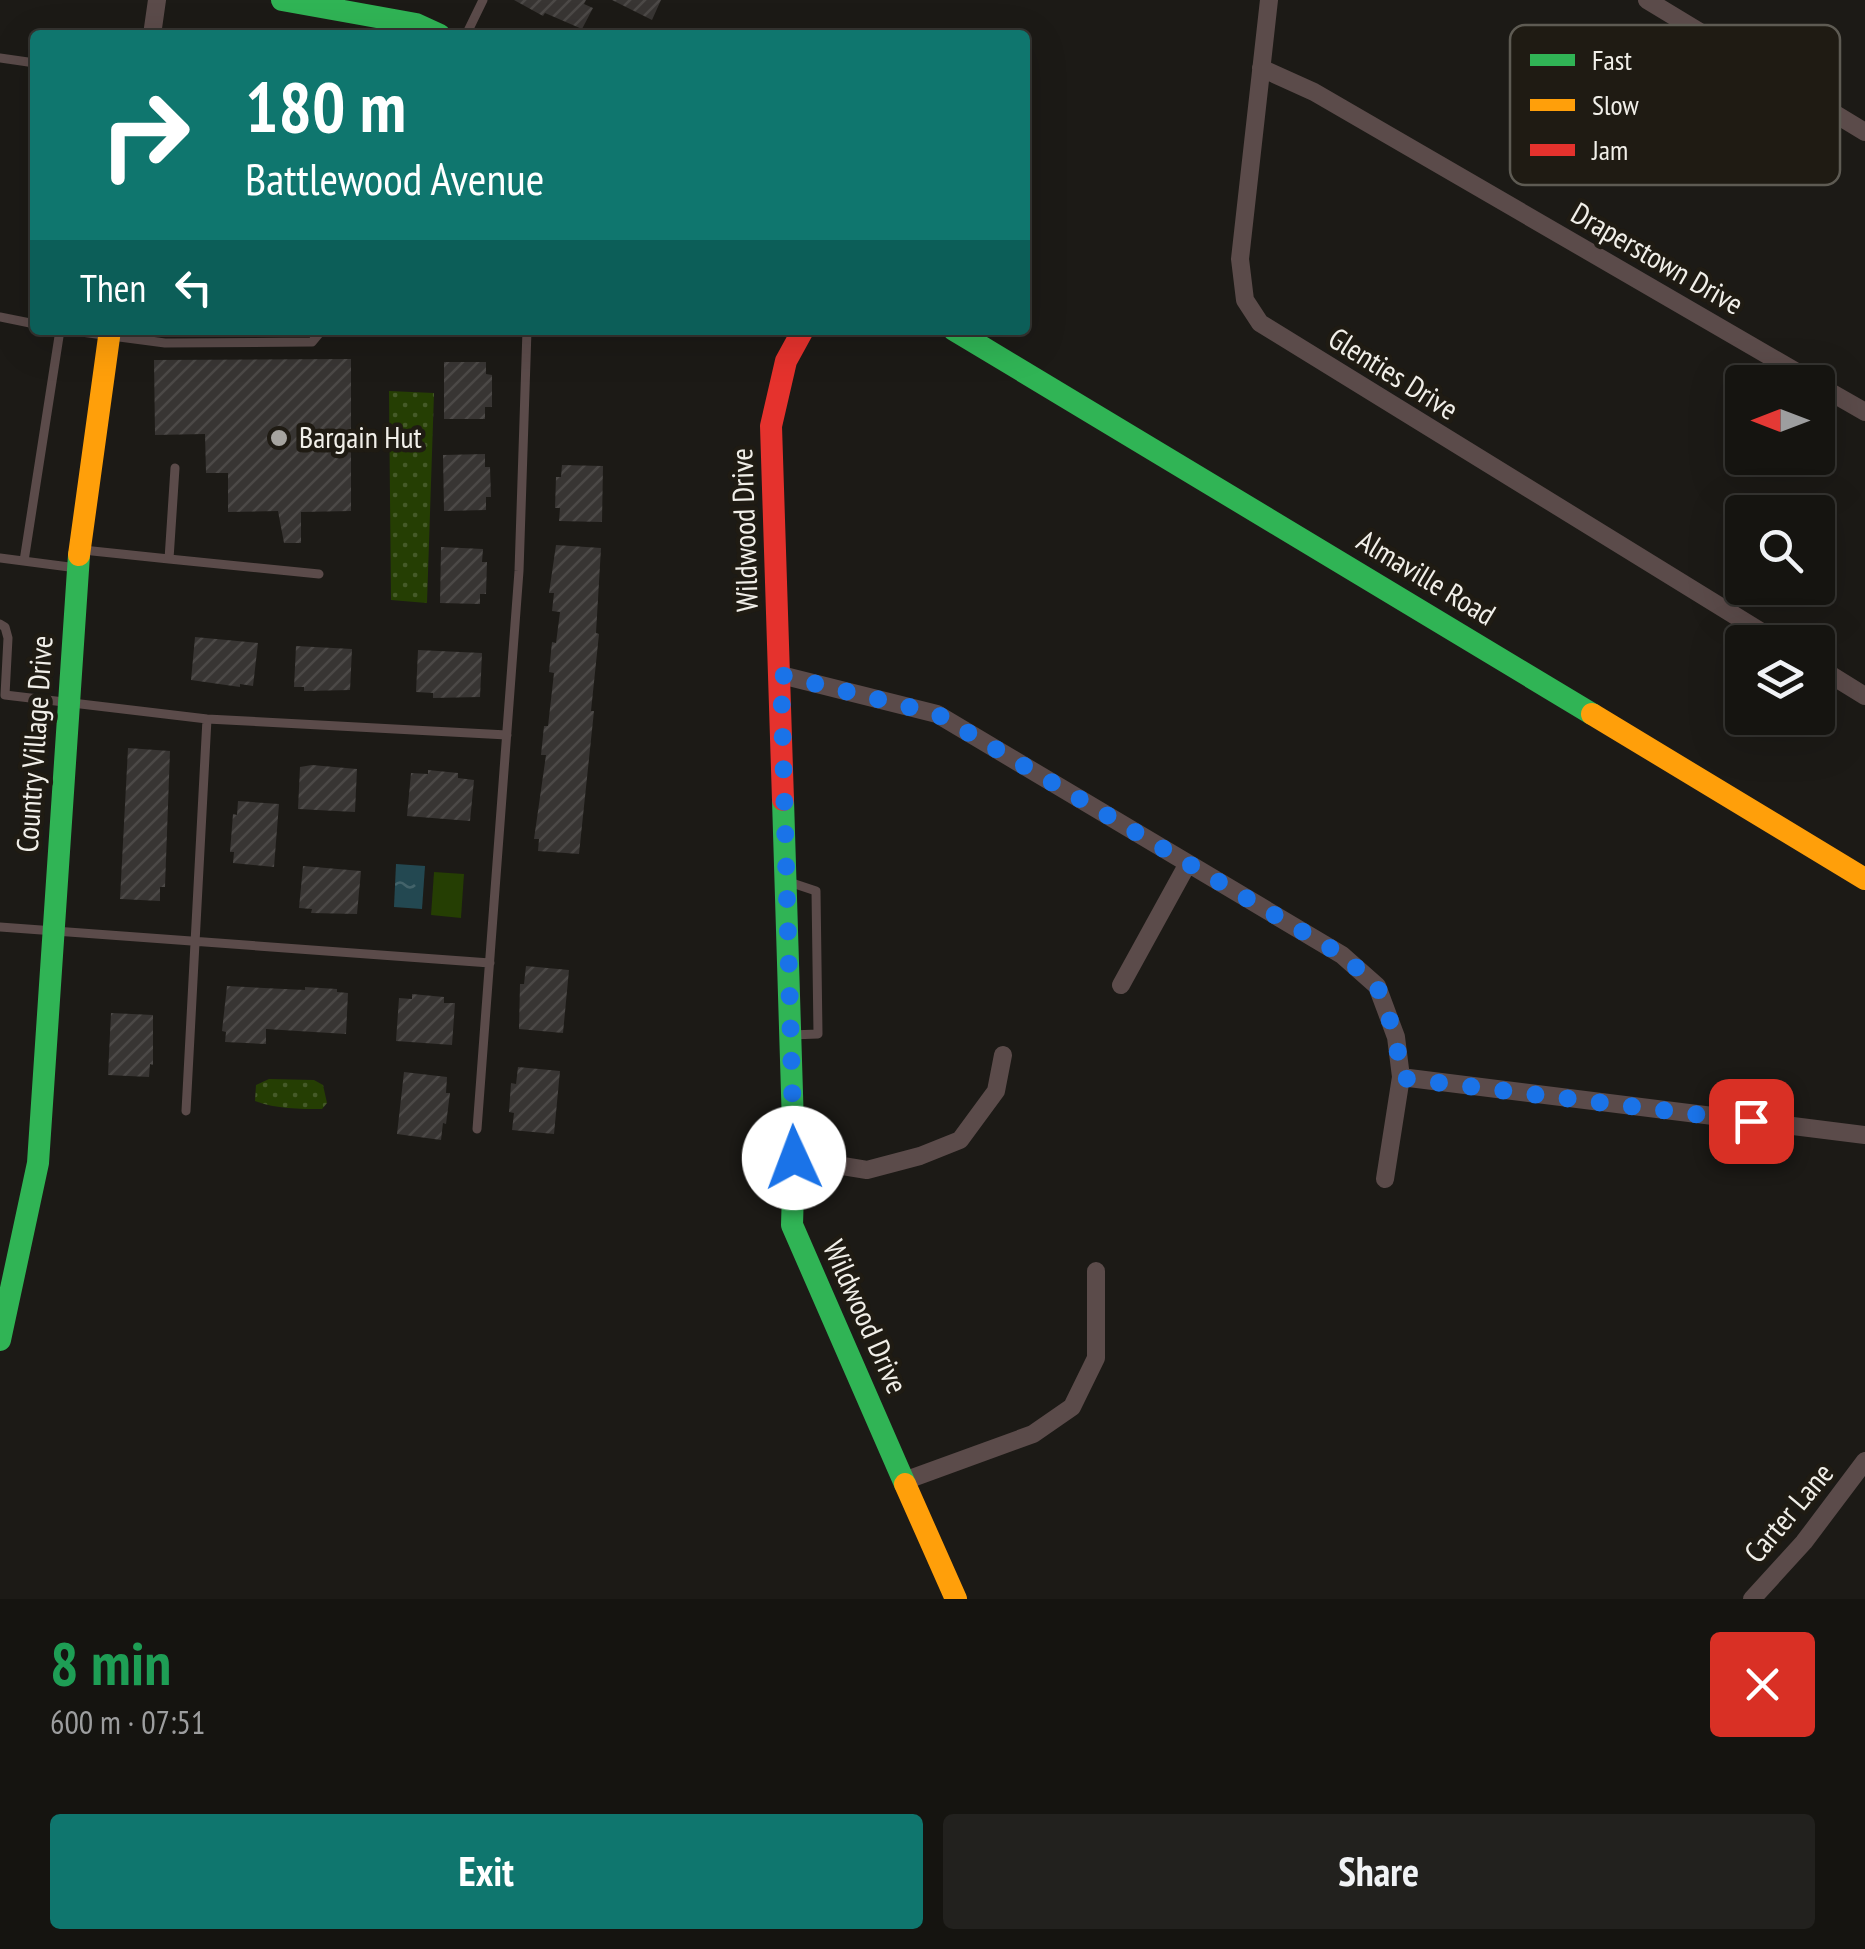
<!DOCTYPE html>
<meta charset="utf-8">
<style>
body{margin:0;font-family:"PT Sans Narrow",sans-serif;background:#22211e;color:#f1f3f6;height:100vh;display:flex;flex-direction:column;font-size:38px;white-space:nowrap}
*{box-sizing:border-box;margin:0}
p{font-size:32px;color:#9d9e9f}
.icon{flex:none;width:55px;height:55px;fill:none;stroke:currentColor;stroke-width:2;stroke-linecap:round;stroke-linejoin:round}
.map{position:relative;height:1599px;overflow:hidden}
.panel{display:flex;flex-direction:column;background:#151410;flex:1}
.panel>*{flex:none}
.top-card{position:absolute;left:30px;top:30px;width:1000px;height:305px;border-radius:10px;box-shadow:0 10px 40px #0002,0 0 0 2px #343330;background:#0f766e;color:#fff;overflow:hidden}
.needle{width:65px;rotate:270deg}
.tools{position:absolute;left:1725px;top:365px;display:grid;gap:20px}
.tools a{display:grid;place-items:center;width:110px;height:110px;border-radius:10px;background:#151410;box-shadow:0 10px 40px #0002,0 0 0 2px #343330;font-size:50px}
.pin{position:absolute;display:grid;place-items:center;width:85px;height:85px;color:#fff;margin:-42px;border-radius:20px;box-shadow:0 5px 15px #0006}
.me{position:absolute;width:110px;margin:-55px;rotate:358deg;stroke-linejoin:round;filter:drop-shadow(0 0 8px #0008)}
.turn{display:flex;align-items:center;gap:35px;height:210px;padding:0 50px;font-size:45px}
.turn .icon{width:130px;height:130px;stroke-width:2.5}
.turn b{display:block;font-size:70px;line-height:85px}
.then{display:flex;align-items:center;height:95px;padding:0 50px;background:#0003;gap:20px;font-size:38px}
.round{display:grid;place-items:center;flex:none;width:105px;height:105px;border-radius:10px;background:#22211e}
.head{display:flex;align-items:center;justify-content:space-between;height:170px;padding:0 50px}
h1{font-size:60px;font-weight:600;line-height:75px;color:#1e9e55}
.action{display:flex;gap:20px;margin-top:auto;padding:20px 50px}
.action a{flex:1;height:115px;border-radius:10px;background:#0f766e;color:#fff;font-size:40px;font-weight:600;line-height:115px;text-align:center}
.action a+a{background:#22211e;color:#f1f3f6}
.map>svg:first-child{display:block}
.grass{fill:#253e03}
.park{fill:url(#park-dots)}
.water{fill:url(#water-ripples)}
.building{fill:url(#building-hatch)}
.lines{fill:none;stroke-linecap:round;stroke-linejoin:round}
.lane{stroke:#5b4b4a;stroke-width:9}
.street{stroke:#5b4b4a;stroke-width:18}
.fast{stroke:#30b455;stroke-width:22}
.slow{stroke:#ff9f0a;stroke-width:22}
.jam{stroke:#e5322d;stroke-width:22}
.route{stroke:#1a73e8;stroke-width:18;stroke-dasharray:0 32.4}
.poi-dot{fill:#a6a49f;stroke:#1f1b13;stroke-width:4}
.labels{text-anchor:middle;stroke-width:9;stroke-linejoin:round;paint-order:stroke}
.street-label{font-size:30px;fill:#f1efe9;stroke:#1f1b13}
.poi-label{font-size:30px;fill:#f1efe9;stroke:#1f1b13;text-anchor:start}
.key{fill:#1f1b13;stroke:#5e5b53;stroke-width:2.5}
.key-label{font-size:28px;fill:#f1efe9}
</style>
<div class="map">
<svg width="1865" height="1599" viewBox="0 0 1865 1599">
<defs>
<pattern id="park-dots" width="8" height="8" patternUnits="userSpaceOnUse" patternTransform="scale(2.5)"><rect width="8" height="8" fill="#253e03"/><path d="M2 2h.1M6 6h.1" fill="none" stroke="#455a28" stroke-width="1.8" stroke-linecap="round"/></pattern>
<pattern id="water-ripples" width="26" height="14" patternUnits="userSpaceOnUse" patternTransform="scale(2.5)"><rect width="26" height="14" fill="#234851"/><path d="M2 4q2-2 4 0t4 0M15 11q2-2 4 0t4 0" fill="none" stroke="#43636a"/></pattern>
<pattern id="building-hatch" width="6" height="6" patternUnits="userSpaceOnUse" patternTransform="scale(2.5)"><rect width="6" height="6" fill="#383533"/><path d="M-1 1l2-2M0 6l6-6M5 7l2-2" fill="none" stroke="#4c4947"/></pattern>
</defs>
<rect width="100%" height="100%" fill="#1c1a16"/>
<!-- grass -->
<path class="grass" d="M434,872l30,2 -3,44 -30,-3z"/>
<!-- park -->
<path class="park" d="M389,391l45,2 -7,210 -36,-3z
M269,1079l45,1 9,5 4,18 -5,6c-24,0 -45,0 -67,-8l1,-16z"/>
<!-- water -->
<path class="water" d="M396,864l29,2 -3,43 -28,-2z"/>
<!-- building -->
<path class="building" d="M514,0h72l-2,4 9,4 -11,21 -37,-16 -2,3z
M612,0h49l-9,20z
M351,359v152l-50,1v31h-17l-6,-32 -50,1v-39h-22l-1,-39 -50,1 -1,-75z
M444,362h42v12l6,1v32h-7v12h-41z
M485,454v13h5l1,30h-5v13l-42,1 -1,-56z
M562,465l41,1 -1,56 -43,-1 1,-13h-5l1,-31h5z
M556,545l45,3 -5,85 3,1 -8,77h3l-15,143 -41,-3 1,-12h-5l12,-84h-5l3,-29h4l6,-53 -5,-1 3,-30 4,1 4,-31 -8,-1 2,-18h-5z
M441,547l42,2 -1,13h5l-1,32h-6v10l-40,-1z
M195,637l63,6 -5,43 -13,-2v3l-49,-7z
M296,646l56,3 -2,41 -46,1v-4h-10z
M418,650l64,3 -2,44 -47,1v-5l-17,-1z
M128,748l42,3 -5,136h-5v14l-40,-2z
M312,765l45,4 -2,43 -57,-3 2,-42z
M428,770l30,3v5l16,2 -4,41 -63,-5 4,-43 17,1z
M238,801l41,3 -5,63 -41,-4 1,-11h-4l3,-38 4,1z
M303,866l58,5 -4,43 -46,-1 1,-4 -13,-1z
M526,966l43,4 -6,63 -44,-4 1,-45h4z
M227,986l78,4v-3l32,2v3l11,1 -2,41 -80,-5v15l-41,-2 1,-10 -4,-1z
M412,994l32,3v6h11l-3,42 -56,-4 3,-43 13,1z
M111,1013l42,2v50l-3,-1 -1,13 -41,-2z
M518,1067l42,4 -6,63 -42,-4 2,-17 -5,-1 2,-29 5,1z
M404,1072l43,5 -1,16h4l-4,31 -3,-1 -2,17 -44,-6z"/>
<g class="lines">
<!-- lane -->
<path class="lane" d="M466,35l17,-35
M0,58l35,5
M0,317l35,7
M66,330l99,13 147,-1 10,-12
M83,550l86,9 6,-91
M0,558l77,10
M169,559l150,15
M24,561l36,-231
M0,624l5,3 3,11 -3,57 202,24 300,16
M789,882l27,9 2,143 -27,1
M0,927l490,36
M186,1111l21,-392
M477,1129l42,-558 8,-241"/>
<!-- street -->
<path class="street" d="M1269,0l-29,259 5,41 15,23 518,319
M1647,0l218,132
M152,35l5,-35
M1261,68l53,24 500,290
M1818,385l47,27
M1818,667l47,29
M781,675l156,39 405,241 35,31 19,51 5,40 -16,102
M1121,985l66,-120
M1401,1077l464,58
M794,1158l73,12 53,-14 40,-16 36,-49 7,-36
M904,1481l129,-47 39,-27 24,-49v-87
M1752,1599l52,-57 61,-81"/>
<!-- fast -->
<path class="fast" d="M282,0l134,24 24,11
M954,330l638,384
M783,800l11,358 -2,67 113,259
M0,1340l38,-177 41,-608"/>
<!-- slow -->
<path class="slow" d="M79,555l31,-225
M1592,714l273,165
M905,1484l51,115"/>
<!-- jam -->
<path class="jam" d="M783,800l-12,-374 15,-65 17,-31"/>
</g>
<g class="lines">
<!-- route -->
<path class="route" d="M794,1158l-13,-483 156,39 405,241 35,31 19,51 5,41 350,43"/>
</g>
<!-- markers -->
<circle class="poi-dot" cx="279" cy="438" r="10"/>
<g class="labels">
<!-- street labels -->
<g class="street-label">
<text transform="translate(1657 259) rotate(30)" y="10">Draperstown Drive</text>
<text transform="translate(1393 374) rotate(32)" y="10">Glenties Drive</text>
<text transform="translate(745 530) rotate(-92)" y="10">Wildwood Drive</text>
<text transform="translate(1426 578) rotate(31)" y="10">Almaville Road</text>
<text transform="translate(35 744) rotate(-86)" y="10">Country Village Drive</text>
<text transform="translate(865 1317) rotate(66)" y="10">Wildwood Drive</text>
<text transform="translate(1789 1513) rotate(-50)" y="10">Carter Lane</text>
</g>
<!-- poi labels -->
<g class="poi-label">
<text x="299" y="448">Bargain Hut</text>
</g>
</g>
<!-- legend -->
<rect x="1510" y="25" width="330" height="160" rx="15" class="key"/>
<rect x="1530" y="54" width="45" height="12" fill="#30b455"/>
<rect x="1530" y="99" width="45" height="12" fill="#ff9f0a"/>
<rect x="1530" y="144" width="45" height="12" fill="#e5322d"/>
<g class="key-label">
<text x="1592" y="70">Fast</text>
<text x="1592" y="115">Slow</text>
<text x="1592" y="160">Jam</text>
</g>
</svg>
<div class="tools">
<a><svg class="needle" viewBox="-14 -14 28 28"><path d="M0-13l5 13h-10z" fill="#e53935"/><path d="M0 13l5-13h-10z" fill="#9d9e9f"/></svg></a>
<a><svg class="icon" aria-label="search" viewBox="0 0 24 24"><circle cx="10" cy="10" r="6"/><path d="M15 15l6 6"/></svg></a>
<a><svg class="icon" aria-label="layers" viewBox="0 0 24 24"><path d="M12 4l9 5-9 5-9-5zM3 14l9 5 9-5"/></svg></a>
</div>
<div class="pin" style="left:1751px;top:1121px;background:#d93025"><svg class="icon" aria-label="arrive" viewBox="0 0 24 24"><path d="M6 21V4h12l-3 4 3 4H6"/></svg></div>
<svg class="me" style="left:794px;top:1158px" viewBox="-20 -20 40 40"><circle r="19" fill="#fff"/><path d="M0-13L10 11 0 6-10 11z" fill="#1a73e8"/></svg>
<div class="top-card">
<div class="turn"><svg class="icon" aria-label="right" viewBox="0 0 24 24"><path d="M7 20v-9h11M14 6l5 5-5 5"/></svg><div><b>180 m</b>Battlewood Avenue</div></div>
<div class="then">Then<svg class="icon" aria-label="left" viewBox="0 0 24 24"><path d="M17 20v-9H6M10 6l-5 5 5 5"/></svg></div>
</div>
</div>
<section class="panel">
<div class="head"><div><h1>8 min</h1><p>600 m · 07:51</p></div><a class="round" style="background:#d93025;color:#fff"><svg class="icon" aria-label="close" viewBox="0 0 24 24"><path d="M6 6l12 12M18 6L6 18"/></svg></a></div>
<div class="action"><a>Exit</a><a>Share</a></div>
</section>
